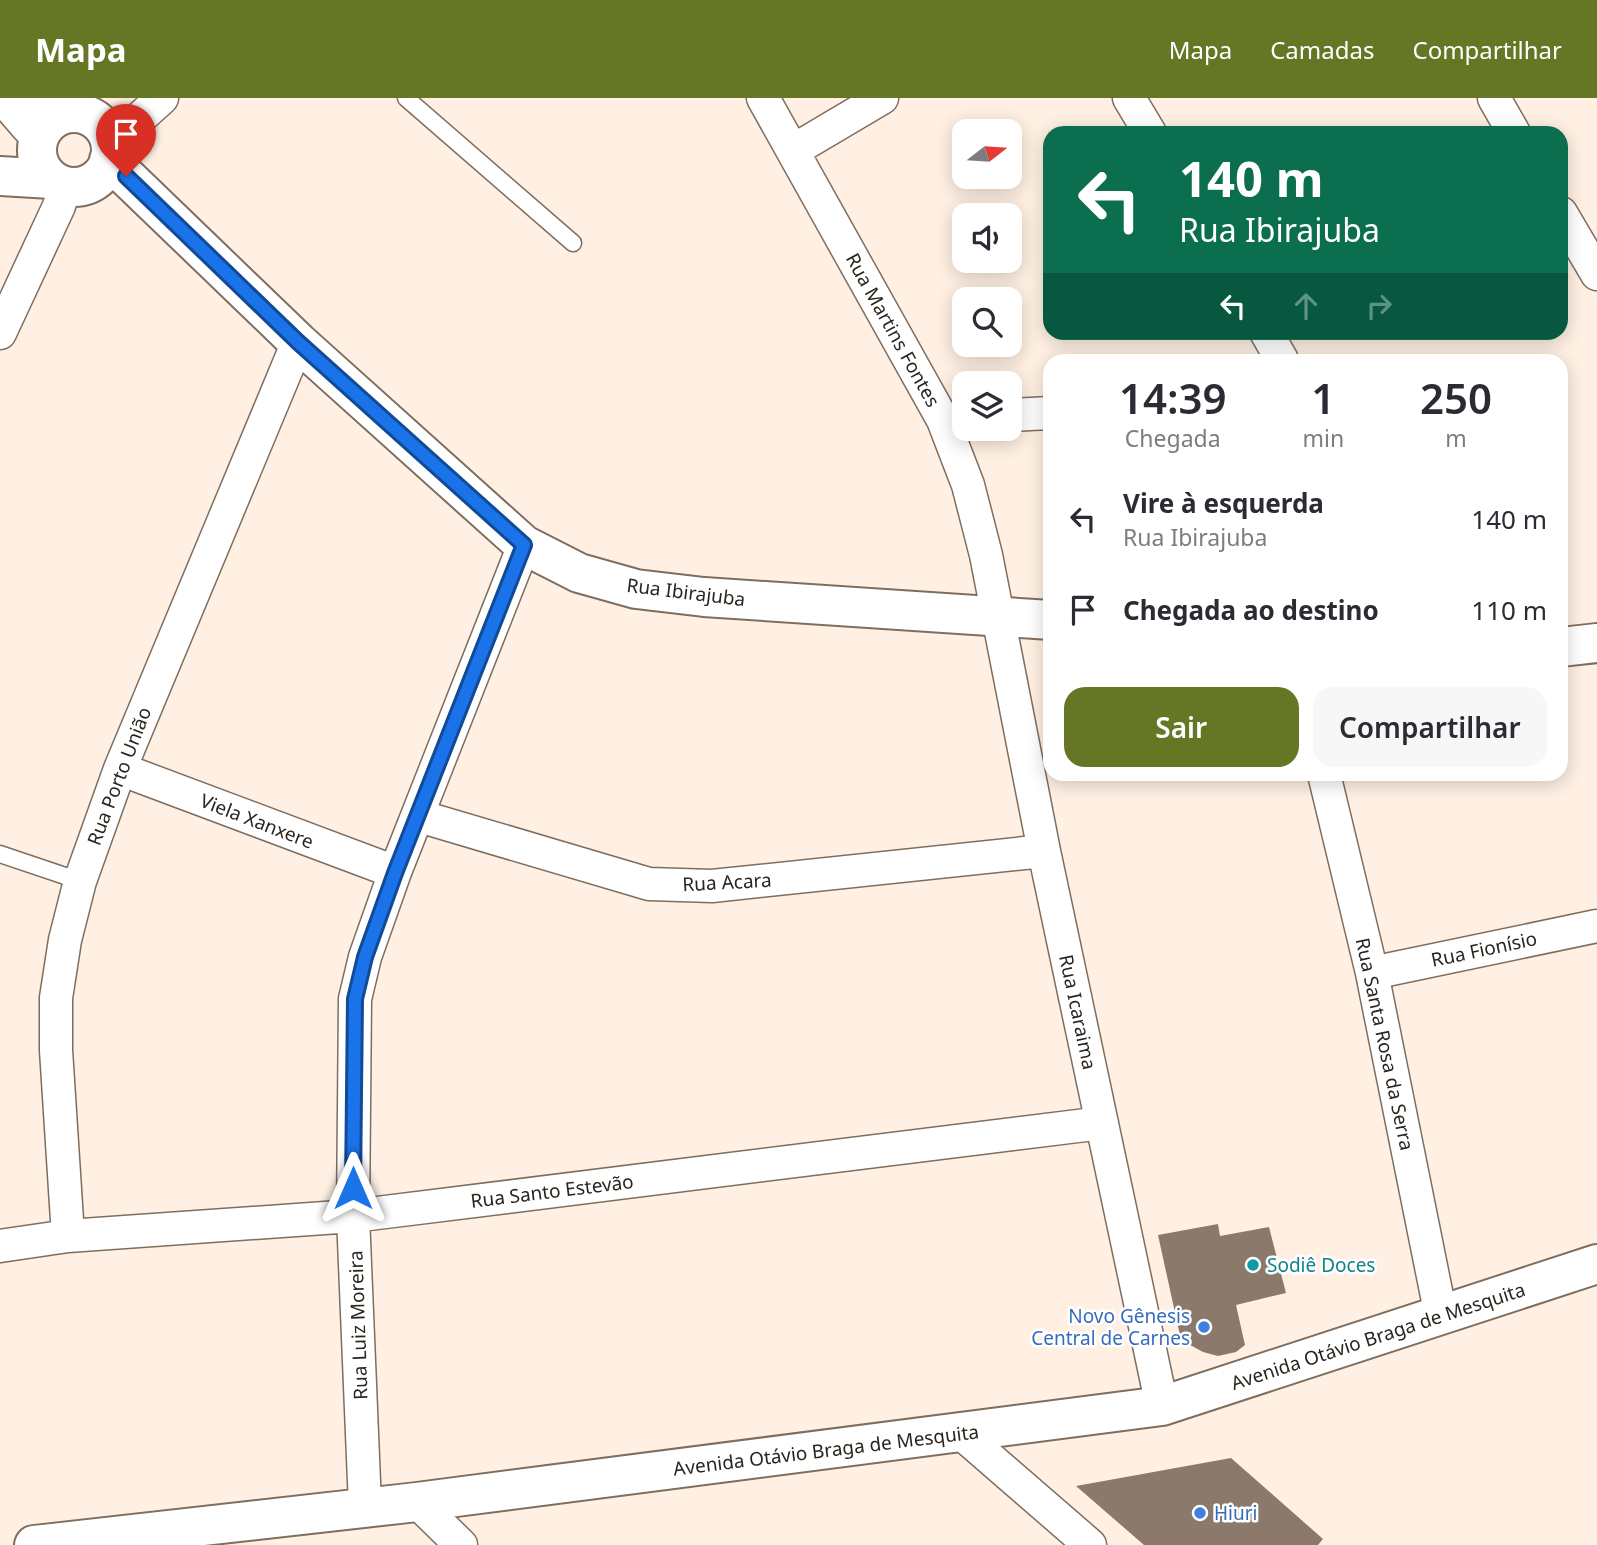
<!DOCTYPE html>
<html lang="pt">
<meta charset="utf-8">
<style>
body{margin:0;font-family:"Noto Sans",sans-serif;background:#f7f7f7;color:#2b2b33;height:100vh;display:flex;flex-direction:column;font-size:26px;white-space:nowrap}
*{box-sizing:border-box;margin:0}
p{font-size:23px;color:#7c7c81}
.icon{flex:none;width:38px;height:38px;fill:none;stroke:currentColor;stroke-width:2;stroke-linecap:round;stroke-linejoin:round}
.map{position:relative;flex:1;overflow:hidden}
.side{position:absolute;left:1043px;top:256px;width:525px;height:427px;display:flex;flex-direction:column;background:#fff;border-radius:21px;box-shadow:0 4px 18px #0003}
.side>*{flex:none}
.top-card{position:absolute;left:1043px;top:28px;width:525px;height:214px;border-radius:21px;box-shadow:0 4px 18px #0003;background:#0b6e4f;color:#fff;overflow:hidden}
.needle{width:46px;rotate:73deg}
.controls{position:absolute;left:952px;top:21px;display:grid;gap:14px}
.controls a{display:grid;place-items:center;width:70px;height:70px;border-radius:14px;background:#fff;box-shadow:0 4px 18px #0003;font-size:35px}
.pin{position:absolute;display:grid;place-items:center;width:60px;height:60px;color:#fff;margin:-72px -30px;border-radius:50% 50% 50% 0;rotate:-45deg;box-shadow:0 0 7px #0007}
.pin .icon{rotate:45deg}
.me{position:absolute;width:77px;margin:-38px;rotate:0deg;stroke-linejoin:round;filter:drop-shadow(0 0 5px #0008)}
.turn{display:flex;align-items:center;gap:24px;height:147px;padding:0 21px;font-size:32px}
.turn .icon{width:91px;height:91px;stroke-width:2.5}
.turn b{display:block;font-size:49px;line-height:60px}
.lanes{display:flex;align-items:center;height:66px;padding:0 21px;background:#0003;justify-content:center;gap:35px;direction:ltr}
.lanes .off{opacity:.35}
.eta{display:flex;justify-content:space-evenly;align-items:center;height:119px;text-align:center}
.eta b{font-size:42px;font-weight:600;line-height:49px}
.cta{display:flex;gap:14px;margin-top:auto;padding:14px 21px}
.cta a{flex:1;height:80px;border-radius:21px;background:#657624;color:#fff;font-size:28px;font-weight:600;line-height:80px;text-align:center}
.cta a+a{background:#f7f7f7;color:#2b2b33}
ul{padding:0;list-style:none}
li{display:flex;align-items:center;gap:21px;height:91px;padding:0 21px}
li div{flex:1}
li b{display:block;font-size:26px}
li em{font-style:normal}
header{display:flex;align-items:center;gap:42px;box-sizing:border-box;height:98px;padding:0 35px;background:#657624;color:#fff}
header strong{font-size:33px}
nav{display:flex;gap:38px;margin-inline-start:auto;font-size:24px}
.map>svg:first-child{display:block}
.building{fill:#8b7a6c}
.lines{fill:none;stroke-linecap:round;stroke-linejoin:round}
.lane-casing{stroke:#7e6e5f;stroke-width:19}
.street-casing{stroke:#7e6e5f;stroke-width:35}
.secondary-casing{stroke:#7e6e5f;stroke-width:42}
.lane{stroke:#fff;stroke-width:16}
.street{stroke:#fff;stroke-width:32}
.secondary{stroke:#fff;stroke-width:38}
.route-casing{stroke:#114b97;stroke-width:18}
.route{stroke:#1a73e8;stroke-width:12}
.culture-dot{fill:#0f9aa8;stroke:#fff;stroke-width:2.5}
.shop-dot{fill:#3f7fe0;stroke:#fff;stroke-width:2.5}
.labels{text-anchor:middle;stroke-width:5;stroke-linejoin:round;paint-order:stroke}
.street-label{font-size:19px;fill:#2b251f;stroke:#fff}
.culture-label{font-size:19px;fill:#0d838f;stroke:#fff;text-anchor:start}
.shop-label{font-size:19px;fill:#366cbe;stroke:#fff;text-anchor:end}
</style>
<header>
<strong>Mapa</strong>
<nav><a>Mapa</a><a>Camadas</a><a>Compartilhar</a></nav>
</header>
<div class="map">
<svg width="1597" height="1447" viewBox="0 0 1597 1447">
<rect width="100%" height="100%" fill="#fff0e3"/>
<!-- building -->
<path class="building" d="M1218,1126l2,12 49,-9 17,66 -50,12 9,40 -9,7 -18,4 -15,-4 -22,-12 -23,-105z
M1231,1360l92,81 -5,6h-174l-68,-59z"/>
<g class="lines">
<!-- lane casing -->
<g class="lane-casing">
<path id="lane" d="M406,0l167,145
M0,756l80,27"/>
</g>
<!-- street casing -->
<g class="street-casing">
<path id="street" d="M2,0l26,30 13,6
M32,0l57,18
M763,0l180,322 25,65 18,70 58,296 118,555
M1129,0l21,35
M1494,0l20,35
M111,46l51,-46
M794,52l88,-52
M1561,115l36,61
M1266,234l16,28
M0,235l59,-127 6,-20
M1010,317l40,-2
M120,671l275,103
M1324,676l48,199 69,343
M419,718l230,68 63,2 332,-35
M1372,875l225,-47
M68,1138l-12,-186v-52l9,-58 15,-59 40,-112 178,-427
M0,1148l68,-10 285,-20 749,-93
M962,1336l128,111
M417,1404l44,43
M365,1408l-12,-290 2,-217 10,-42 30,-85 129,-327"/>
</g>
<!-- secondary casing -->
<g class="secondary-casing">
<path id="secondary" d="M37 52a37 37 0 1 1 74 0a37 37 0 1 1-74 0Z
M109,62l189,182 226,203 55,28 57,16 68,8 346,23
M0,78l51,3
M1561,549l36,-4
M34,1447l383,-43 745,-96 435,-142"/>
</g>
<!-- lane -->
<use href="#lane" class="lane"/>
<!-- street -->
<use href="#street" class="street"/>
<!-- secondary -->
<use href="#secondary" class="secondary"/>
</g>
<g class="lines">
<!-- route casing -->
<g class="route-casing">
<path id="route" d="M126,78l172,166 226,203 -129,328 -30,84 -10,42 -2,189"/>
</g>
<!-- route -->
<use href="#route" class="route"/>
</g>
<!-- markers -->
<circle class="culture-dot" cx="1253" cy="1167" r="7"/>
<g class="shop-dot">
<circle cx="1204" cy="1229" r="7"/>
<circle cx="1200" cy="1415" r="7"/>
</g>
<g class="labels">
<!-- street labels -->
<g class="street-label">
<text transform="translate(893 232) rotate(61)" y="7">Rua Martins Fontes</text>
<text transform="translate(686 494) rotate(7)" y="7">Rua Ibirajuba</text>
<text transform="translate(119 678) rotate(-69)" y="7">Rua Porto União</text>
<text transform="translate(257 723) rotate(21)" y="7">Viela Xanxere</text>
<text transform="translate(727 784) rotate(-3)" y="7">Rua Acara</text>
<text transform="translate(1484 851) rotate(-12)" y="7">Rua Fionísio</text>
<text transform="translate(1078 914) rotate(78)" y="7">Rua Icaraima</text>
<text transform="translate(1385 946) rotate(78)" y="7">Rua Santa Rosa da Serra</text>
<text transform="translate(552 1093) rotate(-7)" y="7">Rua Santo Estevão</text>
<text transform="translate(358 1227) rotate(-92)" y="7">Rua Luiz Moreira</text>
<text transform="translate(1378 1238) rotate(-18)" y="7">Avenida Otávio Braga de Mesquita</text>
<text transform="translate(826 1352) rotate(-7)" y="7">Avenida Otávio Braga de Mesquita</text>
</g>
<!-- culture labels -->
<g class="culture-label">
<text x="1267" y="1174">Sodiê Doces</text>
</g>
<!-- shop labels -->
<g class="shop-label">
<text x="1190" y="1225">Novo Gênesis<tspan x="1190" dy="22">Central de Carnes</tspan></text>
<text x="1214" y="1422" text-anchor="start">Hiuri</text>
</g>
</g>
</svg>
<div class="controls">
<a><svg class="needle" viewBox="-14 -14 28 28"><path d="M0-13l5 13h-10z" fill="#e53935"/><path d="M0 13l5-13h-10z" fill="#7c7c81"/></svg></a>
<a><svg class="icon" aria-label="sound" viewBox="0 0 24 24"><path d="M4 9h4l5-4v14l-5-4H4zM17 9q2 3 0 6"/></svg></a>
<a><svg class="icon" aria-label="search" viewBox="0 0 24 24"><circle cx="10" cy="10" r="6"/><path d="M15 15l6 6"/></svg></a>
<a><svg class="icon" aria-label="layers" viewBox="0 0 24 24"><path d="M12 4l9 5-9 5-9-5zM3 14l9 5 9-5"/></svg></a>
</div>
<div class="pin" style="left:126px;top:78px;background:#d93025"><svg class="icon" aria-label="arrive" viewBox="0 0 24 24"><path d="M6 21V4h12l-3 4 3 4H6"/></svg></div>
<svg class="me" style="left:353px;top:1090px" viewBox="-20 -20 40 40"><path d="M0-17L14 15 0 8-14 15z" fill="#1a73e8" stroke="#fff" stroke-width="4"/></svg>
<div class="top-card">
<div class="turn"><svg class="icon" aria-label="left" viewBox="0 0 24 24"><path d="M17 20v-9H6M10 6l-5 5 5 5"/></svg><div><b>140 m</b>Rua Ibirajuba</div></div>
<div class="lanes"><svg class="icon" aria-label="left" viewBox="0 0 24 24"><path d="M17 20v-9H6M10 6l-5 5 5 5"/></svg><svg class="icon off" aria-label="ahead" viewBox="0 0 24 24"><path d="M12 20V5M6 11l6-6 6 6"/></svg><svg class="icon off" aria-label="right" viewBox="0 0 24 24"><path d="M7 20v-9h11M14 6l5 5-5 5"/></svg></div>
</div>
<section class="side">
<div class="eta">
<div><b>14:39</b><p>Chegada</p></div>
<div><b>1</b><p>min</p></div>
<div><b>250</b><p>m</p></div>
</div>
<ul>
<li><svg class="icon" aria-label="left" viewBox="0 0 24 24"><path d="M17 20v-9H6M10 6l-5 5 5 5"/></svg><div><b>Vire à esquerda</b><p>Rua Ibirajuba</p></div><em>140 m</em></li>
<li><svg class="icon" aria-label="arrive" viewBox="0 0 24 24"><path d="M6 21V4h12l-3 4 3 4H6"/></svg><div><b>Chegada ao destino</b></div><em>110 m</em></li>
</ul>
<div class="cta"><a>Sair</a><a>Compartilhar</a></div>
</section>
</div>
